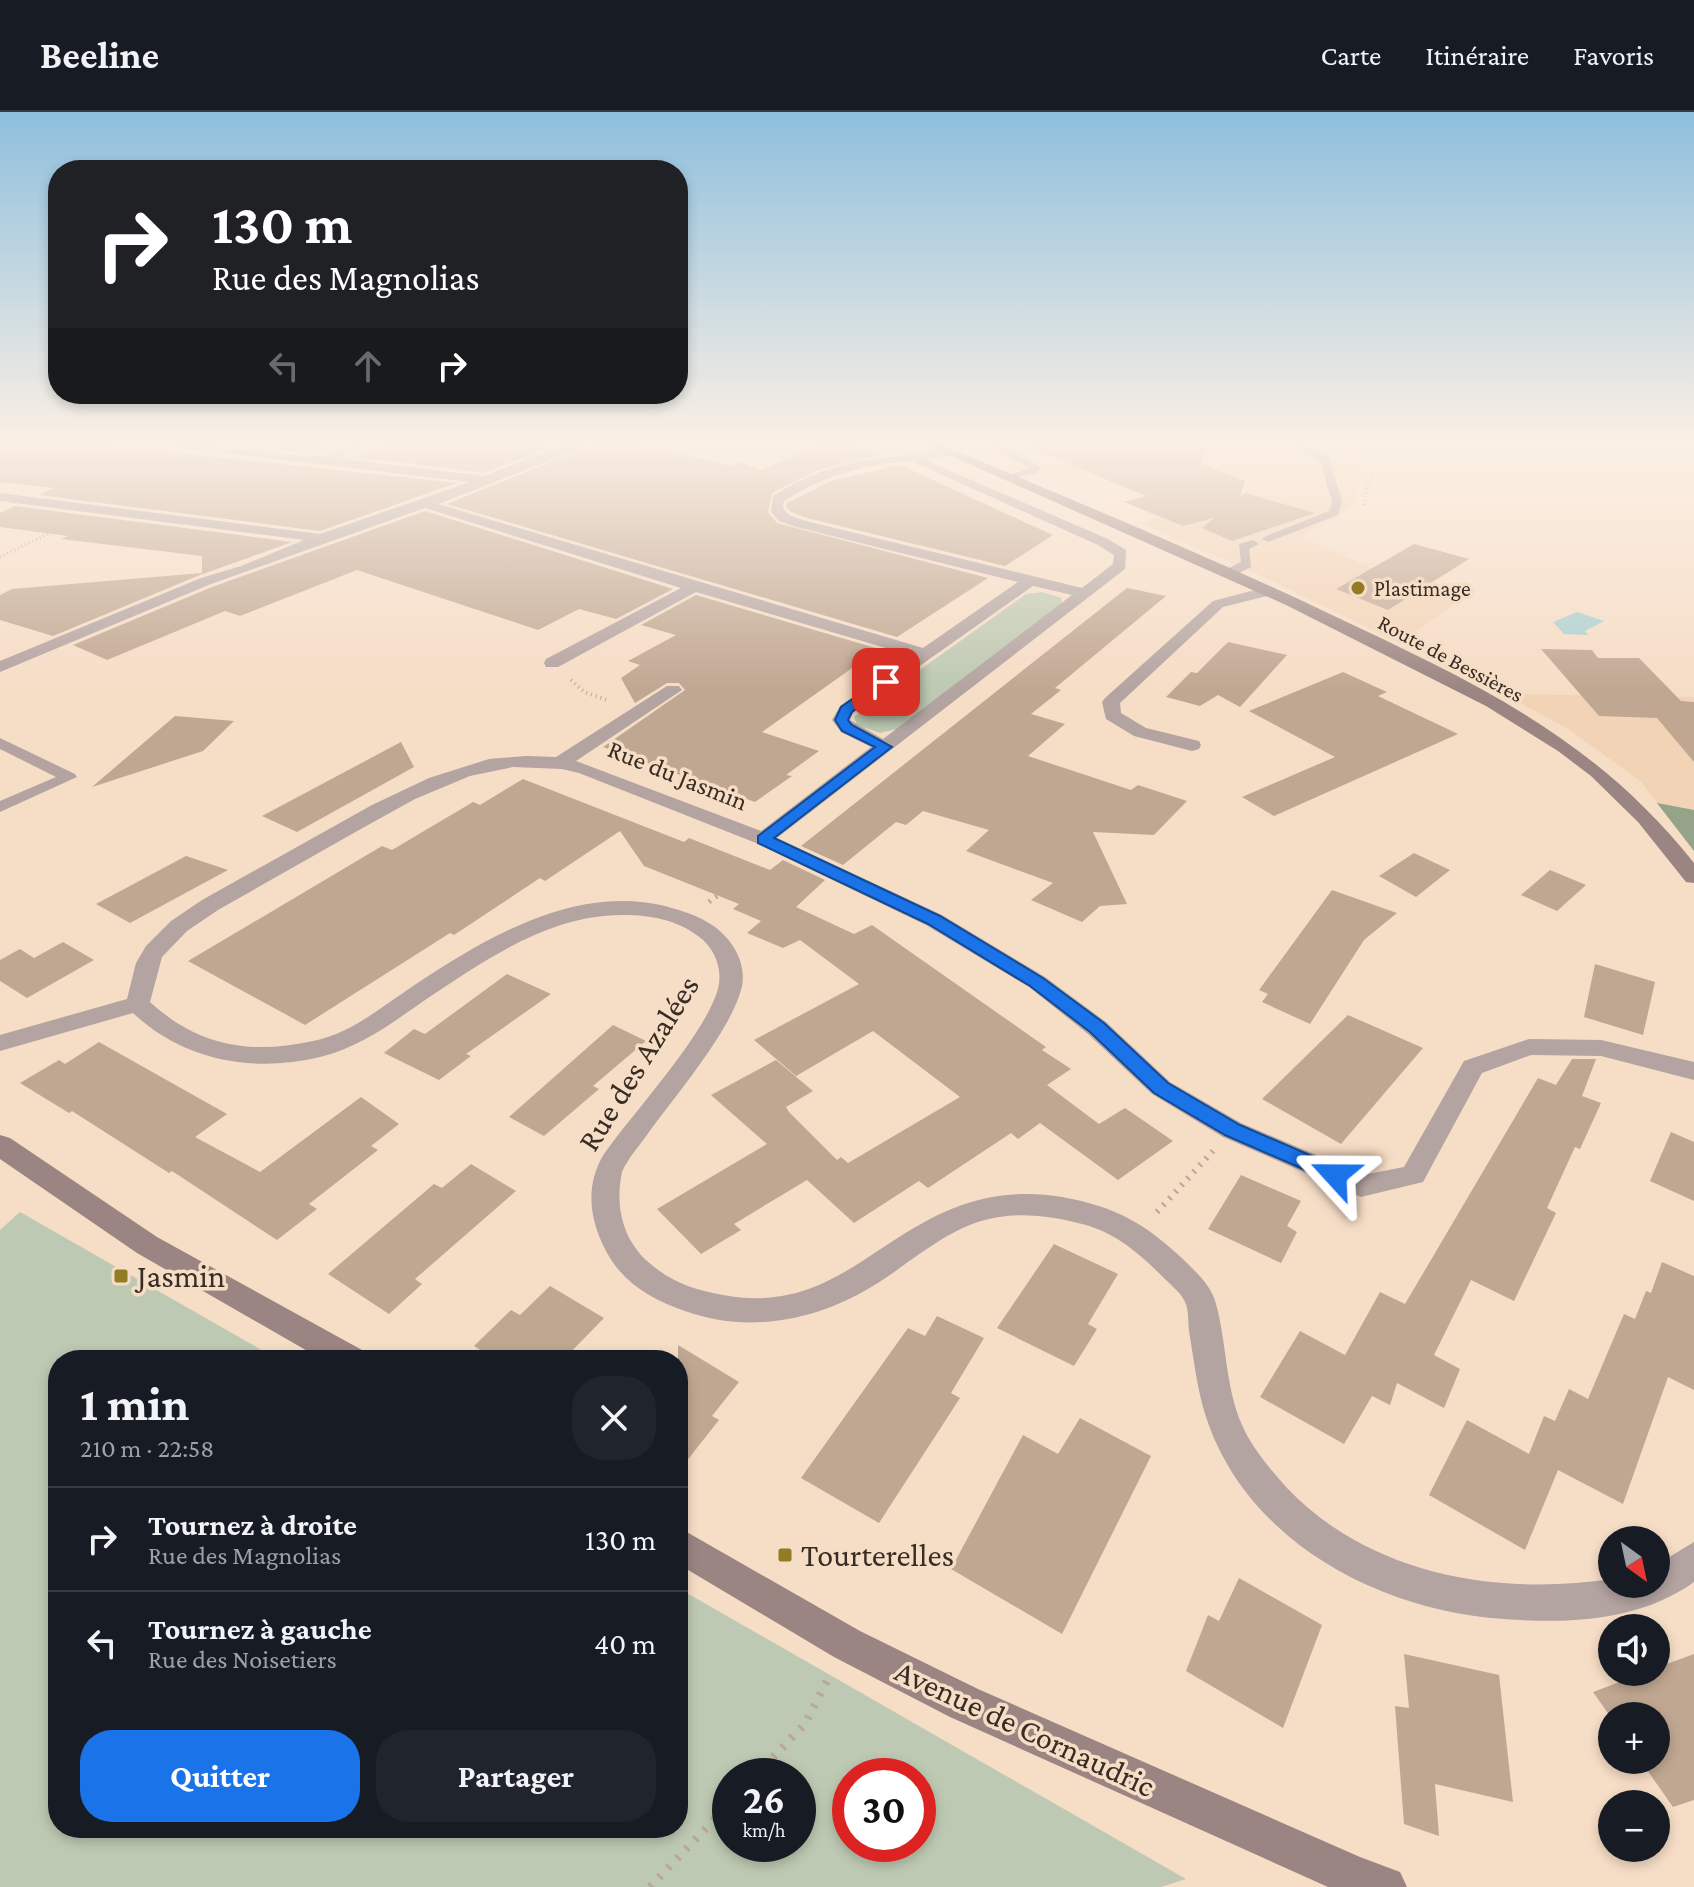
<!DOCTYPE html>
<html lang="fr">
<meta charset="utf-8">
<style>
body{margin:0;font-family:"Crimson Pro",serif;background:#20242c;color:#f1f3f6;height:100vh;display:flex;flex-direction:column;font-size:30px;white-space:nowrap}
*{box-sizing:border-box;margin:0}
p{font-size:26px;color:#9ea1a6}
.icon{flex:none;width:44px;height:44px;fill:none;stroke:currentColor;stroke-width:2;stroke-linecap:round;stroke-linejoin:round}
.map{position:relative;flex:1;overflow:hidden}
.side{position:absolute;left:48px;top:1238px;width:640px;height:488px;display:flex;flex-direction:column;background:#171b24;border-radius:32px;box-shadow:0 4px 12px #0003}
.side>*{flex:none}
.top-card{position:absolute;left:48px;top:48px;width:640px;height:244px;border-radius:32px;box-shadow:0 4px 12px #0003;background:#202124;color:#fff;overflow:hidden}
.needle{width:52px;rotate:147deg}
.fabs{position:absolute;left:1598px;top:1414px;display:grid;gap:16px}
.fabs a{display:grid;place-items:center;width:72px;height:72px;border-radius:50%;background:#171b24;box-shadow:0 4px 12px #0003;font-size:40px}
.speed{position:absolute;left:712px;top:1646px;display:flex;gap:16px;font-size:40px;font-weight:700;text-align:center}
.speed>*{display:grid;place-content:center;width:104px;height:104px;border-radius:50%;background:#171b24;box-shadow:0 4px 12px #0003;line-height:1}
.speed small{font-size:20px;font-weight:400}
.speed .limit{border:12px solid #d22;background:#fff;color:#111}
.pin{position:absolute;display:grid;place-items:center;width:68px;height:68px;color:#fff;margin:-34px;border-radius:16px;box-shadow:0 4px 12px #0006}
.me{position:absolute;width:88px;margin:-44px;rotate:294deg;stroke-linejoin:round;filter:drop-shadow(0 0 6px #0008)}
.turn{display:flex;align-items:center;gap:28px;height:168px;padding:0 32px;font-size:36px}
.turn .icon{width:104px;height:104px;stroke-width:2.5}
.turn b{display:block;font-size:56px;line-height:68px}
.lanes{display:flex;align-items:center;height:76px;padding:0 32px;background:#0003;justify-content:center;gap:40px;direction:ltr}
.lanes .off{opacity:.35}
.round{display:grid;place-items:center;flex:none;width:84px;height:84px;border-radius:32px;background:#20242c}
.head{display:flex;align-items:center;justify-content:space-between;height:136px;padding:0 32px}
h1{font-size:48px;font-weight:700;line-height:60px}
.action{display:flex;gap:16px;margin-top:auto;padding:16px 32px}
.action a{flex:1;height:92px;border-radius:32px;background:#1a73e8;color:#fff;font-size:32px;font-weight:700;line-height:92px;text-align:center}
.action a+a{background:#20242c;color:#f1f3f6}
ul{padding:0;list-style:none}
li{display:flex;align-items:center;gap:24px;height:104px;padding:0 32px;border-top:2px solid #363941}
li div{flex:1}
li b{display:block;font-size:30px}
li em{font-style:normal}
header{display:flex;align-items:center;gap:48px;box-sizing:border-box;height:112px;padding:0 40px;background:#171b24;border-bottom:2px solid #363941}
header strong{font-size:38px}
nav{display:flex;gap:44px;margin-inline-start:auto;font-size:28px}
.map>svg:first-child{display:block}
.built{fill:#f2d3b6}
.green{fill:#bdc9b2;fill-rule:evenodd}
.forest{fill:#95a388}
.water{fill:#a8d0d0}
.building{fill:#c0a792}
.lines{fill:none;stroke-linecap:round;stroke-linejoin:round}
.path-far4{stroke:#bba794;stroke-width:3;stroke-dasharray:1 3;stroke-linecap:butt}
.path-far3{stroke:#bba794;stroke-width:4;stroke-dasharray:1 4;stroke-linecap:butt}
.path-far2{stroke:#bba794;stroke-width:5;stroke-dasharray:2 6;stroke-linecap:butt}
.path-far1{stroke:#bba794;stroke-width:6;stroke-dasharray:2 7;stroke-linecap:butt}
.path{stroke:#bba794;stroke-width:8;stroke-dasharray:3 10;stroke-linecap:butt}
.lane{fill:#b3a3a1;fill-rule:evenodd}
.street{fill:#b3a3a1;fill-rule:evenodd}
.secondary{fill:#9b8582;fill-rule:evenodd}
.route{fill:#1a73e8;stroke:#114b97;stroke-width:2}
.poi-dot{fill:#927c23;stroke:#f6ddc6;stroke-width:3}
.labels{text-anchor:middle;stroke-width:7;stroke-linejoin:round;paint-order:stroke}
.far-poi-label{font-size:22px;fill:#372d24;stroke:#f6ddc6;text-anchor:start}
.far-street-label{font-size:22px;fill:#372d24;stroke:#f6ddc6}
.street-label{font-size:26px;fill:#372d24;stroke:#f6ddc6}
.near-street-label{font-size:32px;fill:#372d24;stroke:#f6ddc6}
.near-poi-label{font-size:32px;fill:#372d24;stroke:#f6ddc6;text-anchor:start}
</style>
<header>
<strong>Beeline</strong>
<nav><a>Carte</a><a>Itinéraire</a><a>Favoris</a></nav>
</header>
<div class="map">
<svg width="1694" height="1775" viewBox="0 0 1694 1775">
<rect width="100%" height="100%" fill="#f6ddc6"/>
<!-- built -->
<path class="built" d="M948,330h422l-18,63 -11,10 -41,22 155,67 -55,39 -145,-70 -115,-50 114,-34 -91,-35 -115,31z
M1504,582l190,3v154l-53,-69 -71,-52z"/>
<!-- green -->
<path class="green" d="M1042,480l20,6 -1,6 -160,124 -21,5 -23,-8 -3,-8 172,-123z
M20,1100l259,148h-221v468h620v-240l508,291 -25,8h-1161v-657zM730,1664h68v68h-68zM850,1664h68v68h-68z"/>
<!-- forest -->
<path class="forest" d="M1657,691l37,7v41z"/>
<!-- water -->
<path class="water" d="M1577,500l27,9 -19,10 3,4 -24,-1 -11,-12z"/>
<!-- building -->
<path class="building" d="M0,330h78l379,41 -137,48 -281,-36 15,-7 -54,-6z
M276,330h41l9,10 -43,-1z
M394,330h168l-78,31 -128,-16z
M600,330h31l101,24 7,-4 23,8 63,-28h25l29,13 -61,15 -46,23 -4,19 9,11 211,55 -91,59 -450,-133z
M1017,330h171l18,6 -5,16 44,17 -5,16 5,-4 70,20 -83,28 -30,-13 12,-10 -31,8 -59,-24 22,-6z
M900,353l109,50 44,20 -48,31 -198,-48 -16,-6 -5,-5 1,-4 44,-22z
M15,394l277,36 -92,33 -147,61 -53,-16v-25l12,-6 190,-16v-17l-141,-17 7,-3 -68,-9v-14z
M425,399l248,78 -57,30 -37,-10 -41,21 -181,-60 -117,46 -15,-5 -118,49 -34,-15 139,-58z
M1414,432l55,15 -81,51 -52,-21z
M1127,476l39,8 -111,92 6,2 -30,24 34,10 -37,32 103,34 7,-5 49,16 -33,34 -61,-3 34,72 -27,2 -18,16 -51,-22 22,-17 -87,-32 23,-21 -66,-19 -17,14 -10,-3 -53,43 -42,-19z
M696,483l183,54 -117,83 57,19 -33,24 6,1 -37,26 -152,-55 82,-57 -6,-7h-12l-32,20 -14,-25 19,-13 -12,-4 48,-26 -35,-10z
M1228,530l59,13 -47,52 -22,-12 -18,11 -34,-9 25,-25 6,1z
M1541,537l51,1 6,8h41l42,43 13,1v60l-37,-44 -58,-2z
M1343,560l44,20 -9,4 80,38 -184,82 -32,-19 93,-40 -86,-46z
M175,604l59,5 -31,30 -111,36z
M401,630l13,25 -117,65 -35,-16z
M523,667l161,63 5,-4 81,32 13,-10 42,20 -29,27 58,27 18,-9 174,122 -4,3 29,19 -24,16 52,39 26,-16 48,33 -55,39 -78,-57 -22,16 -7,-6 -83,55 -9,-7 -65,42 -47,-43 -73,44 7,6 -40,24 -44,-45 110,-65 -56,-49 65,-35 37,31 -27,16 3,5 48,48 4,-3 7,6 112,-66 -87,-66 -77,45 -42,-36 105,-56 -59,-44 -17,8 -36,-15 14,-12 -28,-12 6,-5 -95,-38 -24,-35 -75,50 -5,-3 -86,57 -4,-2 -145,92 -117,-64 194,-115 10,4 81,-48 7,3z
M1414,741l36,17 -34,27 -37,-21z
M186,744l42,14 -98,53 -34,-19z
M1550,758l36,15 -29,26 -36,-16z
M1332,778l65,23 -33,27 -54,84 -48,-22 6,-8 -9,-4z
M63,830l31,18 -67,38 -27,-17v-21l20,-11 14,9z
M1595,852l60,18 -12,53 -59,-18z
M507,862l44,20 -85,60 5,2 -32,24 -55,-27 30,-24 11,5z
M1348,903l75,33 -82,96 -79,-45z
M613,913l33,16 -53,45 6,3 -55,47 -35,-19z
M99,930l128,72 -32,23 65,35 101,-75 38,27 -28,22 7,4 -69,54 8,5 -40,31 -105,-69 -3,2 -97,-62 -3,2 -49,-30 39,-23 6,4z
M1572,947h24l-14,37 19,7 -21,46 -5,-2 -28,61 9,5 -42,88 -43,-21 -37,75 26,14 -16,39 -47,-25 -7,22 -18,-9 -28,48 -84,-47 40,-66 45,24 35,-63 25,12 133,-226 18,7z
M1671,1020l23,10v59l-44,-20z
M471,1052l45,27 -101,88 7,5 -33,30 -61,-40 106,-90 8,4z
M1241,1063l60,26 -14,25 10,6 -16,31 -73,-34z
M1054,1132l64,30 -30,50 9,5 -23,37 -77,-38z
M1662,1150l32,14v114l-26,-13 -45,127 -65,-34 -33,80 -96,-55 38,-75 62,34 15,-38 11,5 14,-32 19,10 36,-85 11,5 11,-28 5,2z
M550,1174l54,32 -41,42h-67l-22,-14 37,-36 9,5z
M937,1204l47,22 -33,55 9,5 -81,125 -78,-45 107,-150 17,8z
M678,1233l61,37 -27,34 7,4 -41,52z
M1080,1306l71,38 -89,178 -111,-65 72,-134 35,19z
M1239,1466l83,47 -39,103 -97,-57 22,-56 11,6z
M1404,1542l95,21 14,127 -78,-18 4,52 -35,-12 -9,-118 14,2z
M1694,1542v146l-21,7 -33,-47h16v-44h-44v3l-19,-27 53,-20h10v-4z"/>
<g class="lines">
<!-- path-far4 -->
<path class="path-far4" d="M1364,393l3,-20 25,-43
M0,445l58,-28"/>
<!-- path-far3 -->
<path class="path-far3" d="M571,568l13,12 23,8"/>
<!-- path-far2 -->
<path class="path-far2" d="M709,790l50,-37"/>
<!-- path-far1 -->
<path class="path-far1" d="M1157,1100l56,-61"/>
<!-- path -->
<path class="path" d="M755,1664l50,-52 25,-49
M650,1775l80,-84"/>
<!-- lane -->
<path class="lane" d="M981,330h13l48,25 -5,6 -31,7v-4l24,-8z
M1284,330h14l31,14 13,46 -4,13 -70,27 -6,-3 2,-2 65,-26 3,-9 -12,-42z
M1253,428l6,4 -10,5 2,18 -18,9h-8v-6l16,-8 -2,-18z
M0,626l75,36 2,3 -77,35v-11l56,-24 -56,-28z"/>
<!-- street -->
<path class="street" d="M159,330c53,0 105,13 158,14 17,0 33,-14 54,-14l-34,16 147,18 79,-31 34,-3 -159,62 485,144 95,-66 -222,-55 -17,-6 -8,-9 2,-16c67,-42 105,-34 176,-48l4,1v6l-28,5 183,79 18,11 -1,19 -348,269 165,77 103,62 61,45 64,60 71,41 122,52 41,-8 60,-106 65,-22 72,1 93,22v18l-93,-24 -70,-1 -49,18 -59,109 -62,15 -138,-60 -71,-43 -64,-60 -59,-47 -103,-62 -170,-82 -177,-70 -17,-4 -49,-2 -43,9 -55,23 -56,31 -141,80 -31,21 -25,26 -12,45c48,44 100,53 163,39 39,-8 67,-33 100,-55 73,-48 161,-102 252,-80 18,5 35,10 50,21 19,14 33,39 26,63 -12,43 -65,105 -92,142 -9,13 -21,26 -27,40 -7,33 0,66 25,89 22,20 47,29 76,34 104,19 146,-53 231,-87 35,-14 71,-17 108,-11 55,10 84,27 124,65 12,12 26,25 30,42 11,40 9,82 26,121 10,23 28,44 45,63 83,87 210,108 325,91v5h44v-19l38,-23v40c-54,39 -125,42 -190,37 -124,-8 -257,-77 -298,-202 -9,-27 -12,-57 -17,-86 -1,-9 0,-21 -4,-29 -3,-8 -13,-16 -19,-22 -25,-25 -49,-47 -84,-56 -32,-9 -69,-13 -101,-3 -35,11 -65,36 -94,56 -60,41 -132,59 -202,34 -33,-11 -62,-28 -79,-60 -17,-32 -21,-66 -2,-97 29,-41 101,-119 114,-165 5,-20 -3,-41 -20,-53 -21,-16 -48,-21 -74,-21 -72,-1 -136,43 -193,81 -37,25 -67,50 -111,61 -67,16 -136,4 -187,-44l-133,38v-16l127,-36 9,-36 10,-17 25,-25 31,-21 170,-95 57,-27 60,-19 37,-3 30,1 111,-71h12l3,4 -106,71 185,70 110,-84 -30,-15 -9,-12 8,-14 73,-50 -217,-64 -138,75h-12l-2,-4 2,-4 135,-71 -256,-80 -214,76 -211,88v-11l201,-83 40,-12 63,-26 -304,-39v-8l320,41 150,-52 -305,-36zM911,349l187,84 16,10 -1,9 -31,24 -276,-67 -17,-6 -6,-7 1,-7c41,-26 79,-36 127,-40zM1033,474l39,9 -189,144 -33,-19 3,-7z
M1270,474l8,5 -3,3 -52,13 -103,96 1,10 25,15 53,13 2,4 -2,4 -7,2 -58,-15 -28,-17 -4,-17 3,-4 108,-97z"/>
<!-- secondary -->
<path class="secondary" d="M920,330h16c133,57 266,111 396,173 142,67 262,122 362,248v20l-8,-1 -48,-60 -47,-46 -33,-25 -72,-45 -200,-101z
M0,1023l10,3 147,99 205,113 5,10h-44l-186,-107 -137,-94z
M678,1415l182,104 118,58 382,168 40,15 7,15h-79l-378,-170 -116,-60 -156,-93z"/>
</g>
<!-- sky -->
<linearGradient id="sky" x2="0" y2="1"><stop stop-color="#8ebfde"/><stop offset="0.57" stop-color="#fbf0e5"/><stop offset="1" stop-color="#fbf0e5" stop-opacity="0"/></linearGradient>
<rect width="1694" height="579" fill="url(#sky)"/>
<!-- route -->
<path class="route" d="M881,567l11,3 -40,30 -4,8 4,5 40,22 -118,91 166,78 103,62 61,45 64,60 72,42 102,44 4,6 -4,5h-14l-103,-45 -71,-42 -64,-61 -60,-46 -102,-62 -170,-81v-7l117,-89 -33,-16 -7,-11 6,-13z"/>
<!-- markers -->
<g class="poi-dot">
<circle cx="1358" cy="476" r="8"/>
<rect x="113" y="1156" width="16" height="16" rx="4"/>
<rect x="777" y="1435" width="16" height="16" rx="4"/>
</g>
<g class="labels">
<!-- far-poi labels -->
<g class="far-poi-label">
<text x="1374" y="484">Plastimage</text>
</g>
<!-- far-street labels -->
<g class="far-street-label">
<text transform="translate(1451 546) rotate(28)" y="8">Route de Bessières</text>
</g>
<!-- street labels -->
<g class="street-label">
<text transform="translate(678 663) rotate(22)" y="9">Rue du Jasmin</text>
</g>
<!-- near-street labels -->
<g class="near-street-label">
<text transform="translate(638 951) rotate(-58)" y="11">Rue des Azalées</text>
<text transform="translate(1025 1616) rotate(25)" y="11">Avenue de Cornaudric</text>
</g>
<!-- near-poi labels -->
<g class="near-poi-label">
<text x="137" y="1175">Jasmin</text>
<text x="801" y="1454">Tourterelles</text>
</g>
</g>
</svg>
<div class="fabs">
<a><svg class="needle" viewBox="-14 -14 28 28"><path d="M0-13l5 13h-10z" fill="#e53935"/><path d="M0 13l5-13h-10z" fill="#9ea1a6"/></svg></a>
<a><svg class="icon" aria-label="sound" viewBox="0 0 24 24"><path d="M4 9h4l5-4v14l-5-4H4zM17 9q2 3 0 6"/></svg></a>
<a>+</a>
<a>−</a>
</div>
<div class="speed"><div>26<small>km/h</small></div><div class="limit">30</div></div>
<div class="pin" style="left:886px;top:570px;background:#d93025"><svg class="icon" aria-label="arrive" viewBox="0 0 24 24"><path d="M6 21V4h12l-3 4 3 4H6"/></svg></div>
<svg class="me" style="left:1335px;top:1063px" viewBox="-20 -20 40 40"><path d="M0-17L14 15 0 8-14 15z" fill="#1a73e8" stroke="#fff" stroke-width="4"/></svg>
<div class="top-card">
<div class="turn"><svg class="icon" aria-label="right" viewBox="0 0 24 24"><path d="M7 20v-9h11M14 6l5 5-5 5"/></svg><div><b>130 m</b>Rue des Magnolias</div></div>
<div class="lanes"><svg class="icon off" aria-label="left" viewBox="0 0 24 24"><path d="M17 20v-9H6M10 6l-5 5 5 5"/></svg><svg class="icon off" aria-label="ahead" viewBox="0 0 24 24"><path d="M12 20V5M6 11l6-6 6 6"/></svg><svg class="icon" aria-label="right" viewBox="0 0 24 24"><path d="M7 20v-9h11M14 6l5 5-5 5"/></svg></div>
</div>
<section class="side">
<div class="head"><div><h1>1 min</h1><p>210 m · 22:58</p></div><a class="round"><svg class="icon" aria-label="close" viewBox="0 0 24 24"><path d="M6 6l12 12M18 6L6 18"/></svg></a></div>
<ul>
<li><svg class="icon" aria-label="right" viewBox="0 0 24 24"><path d="M7 20v-9h11M14 6l5 5-5 5"/></svg><div><b>Tournez à droite</b><p>Rue des Magnolias</p></div><em>130 m</em></li>
<li><svg class="icon" aria-label="left" viewBox="0 0 24 24"><path d="M17 20v-9H6M10 6l-5 5 5 5"/></svg><div><b>Tournez à gauche</b><p>Rue des Noisetiers</p></div><em>40 m</em></li>
</ul>
<div class="action"><a>Quitter</a><a>Partager</a></div>
</section>
</div>
